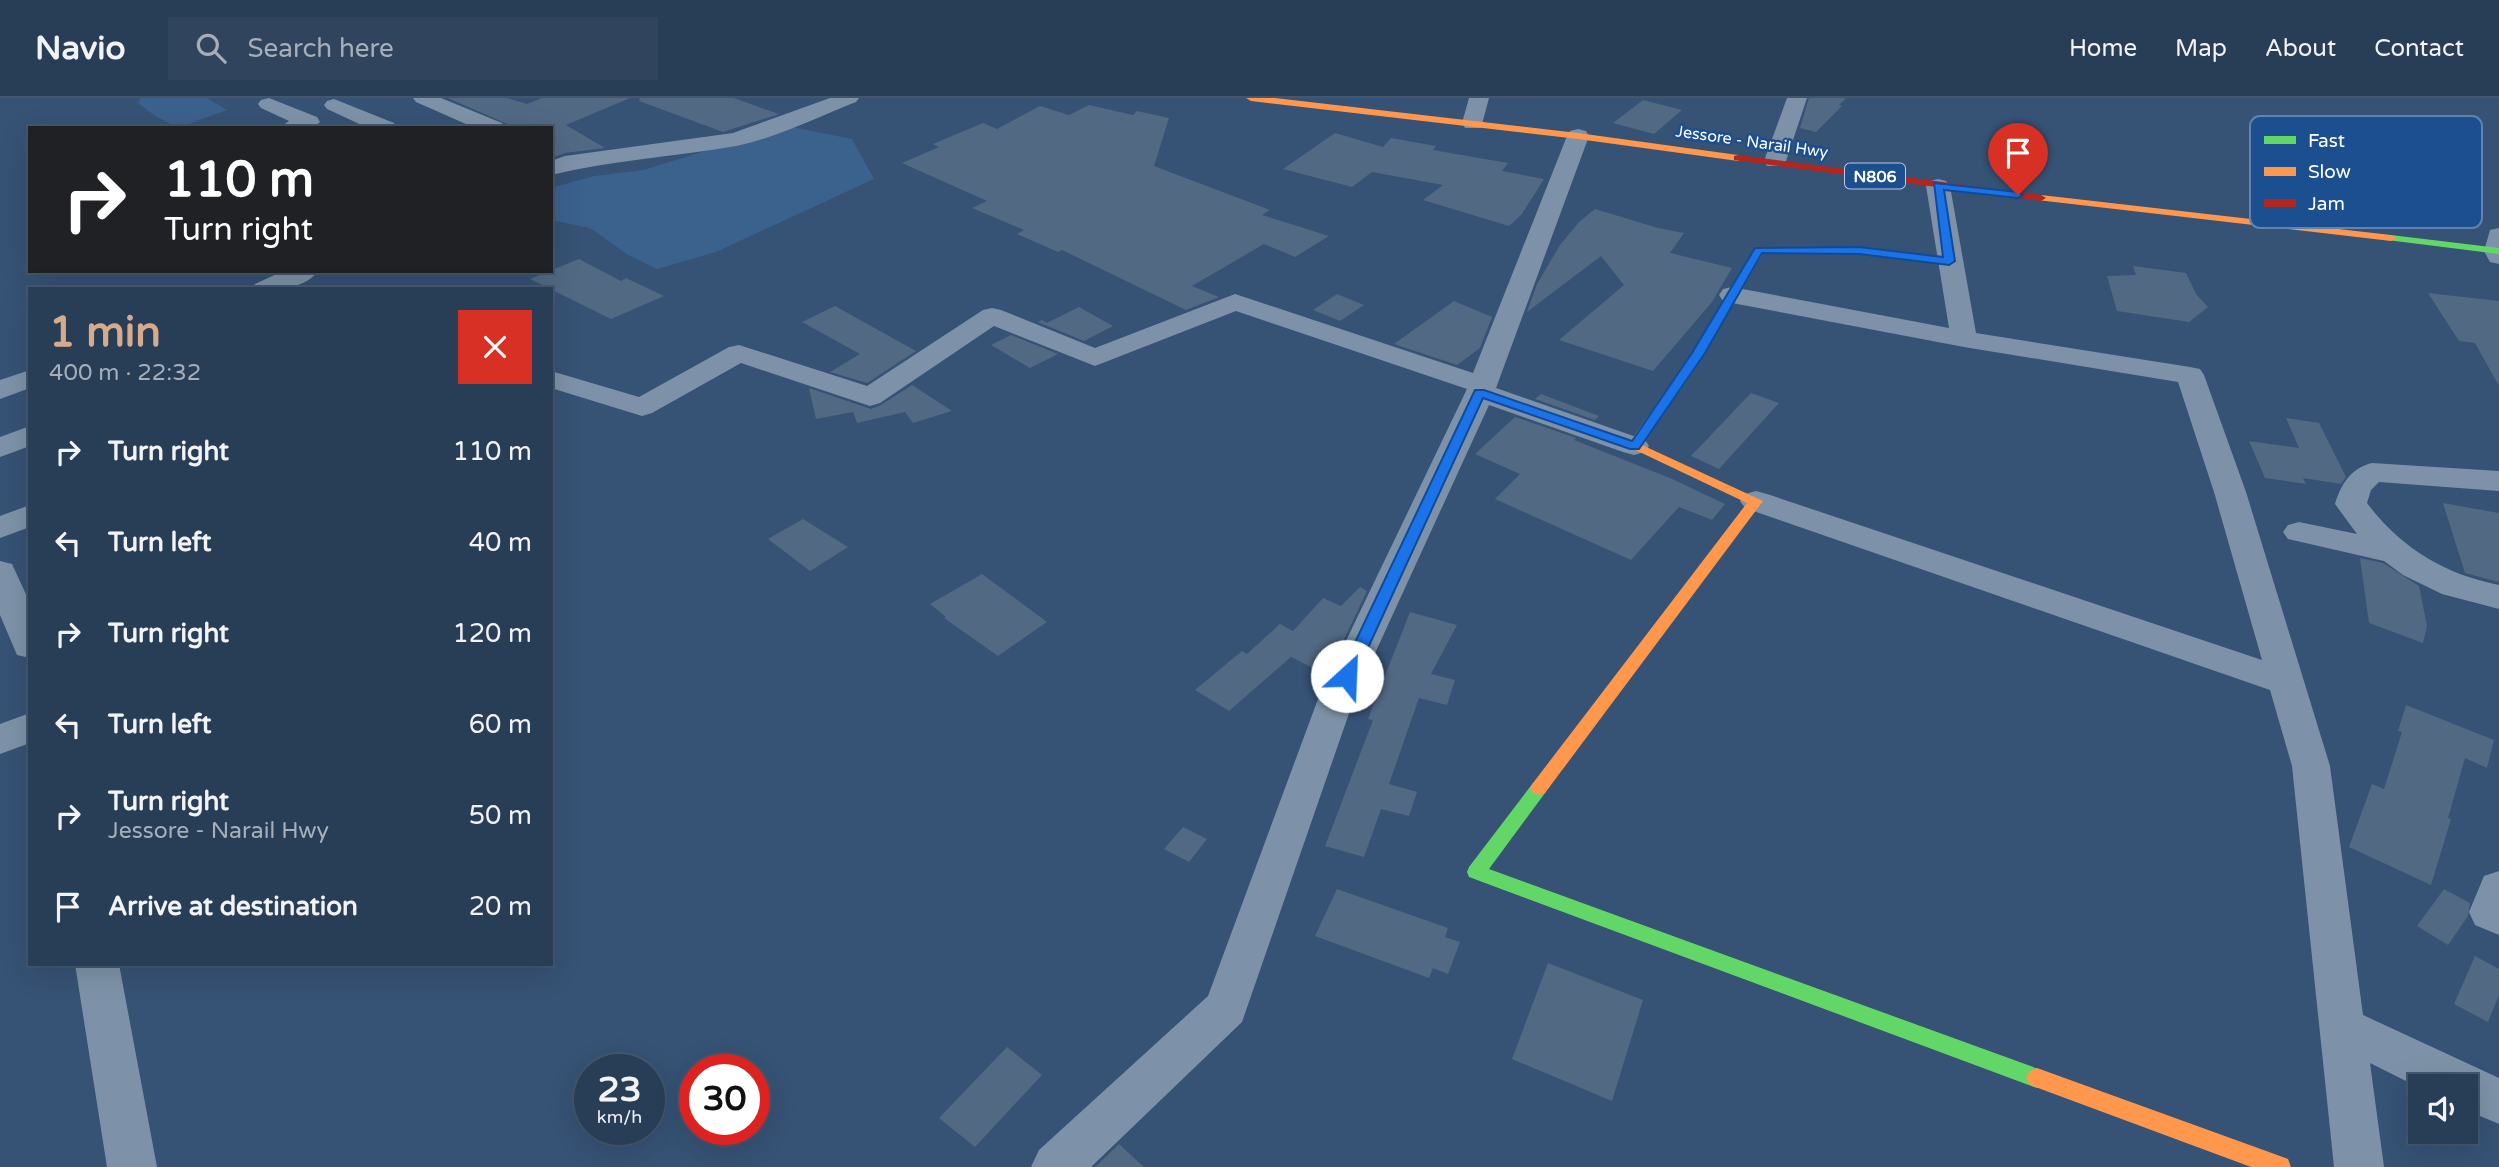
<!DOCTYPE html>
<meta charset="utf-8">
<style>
body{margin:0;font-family:"Varela Round",sans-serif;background:#30455d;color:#f1f3f6;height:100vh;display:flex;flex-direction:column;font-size:26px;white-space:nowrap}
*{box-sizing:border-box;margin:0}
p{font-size:23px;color:#a5aeba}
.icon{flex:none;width:38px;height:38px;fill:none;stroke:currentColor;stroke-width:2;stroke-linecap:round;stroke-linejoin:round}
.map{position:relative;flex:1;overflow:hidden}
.panel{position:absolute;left:28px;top:189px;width:525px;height:679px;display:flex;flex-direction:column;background:#283e57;border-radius:0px;box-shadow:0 7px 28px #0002,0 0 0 2px #44576d}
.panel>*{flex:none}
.top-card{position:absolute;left:28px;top:28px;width:525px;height:147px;border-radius:0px;box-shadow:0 7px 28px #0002,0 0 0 2px #44576d;background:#202124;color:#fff;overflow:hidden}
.controls{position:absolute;left:2408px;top:976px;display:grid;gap:14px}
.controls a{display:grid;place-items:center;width:70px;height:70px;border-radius:0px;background:#283e57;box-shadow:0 7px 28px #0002,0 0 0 2px #44576d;font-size:35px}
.speed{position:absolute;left:574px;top:956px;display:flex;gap:14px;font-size:35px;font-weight:700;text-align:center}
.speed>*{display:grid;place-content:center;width:91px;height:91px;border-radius:50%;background:#283e57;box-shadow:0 7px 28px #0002,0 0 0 2px #44576d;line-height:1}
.speed small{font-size:18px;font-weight:400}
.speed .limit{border:10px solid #d22;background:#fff;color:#111}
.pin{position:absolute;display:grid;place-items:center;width:60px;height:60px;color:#fff;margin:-72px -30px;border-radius:50% 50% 50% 0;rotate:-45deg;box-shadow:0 0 7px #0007}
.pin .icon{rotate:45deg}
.me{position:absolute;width:77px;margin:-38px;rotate:25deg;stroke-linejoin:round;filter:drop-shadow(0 0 5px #0008)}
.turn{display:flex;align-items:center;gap:24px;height:147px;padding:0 21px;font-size:32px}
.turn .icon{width:91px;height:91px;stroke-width:2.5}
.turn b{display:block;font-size:49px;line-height:60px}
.round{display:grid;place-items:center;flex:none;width:74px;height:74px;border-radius:0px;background:#30455d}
.headline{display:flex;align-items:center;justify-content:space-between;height:119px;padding:0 21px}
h1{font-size:42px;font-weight:800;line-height:52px;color:#d6ab8b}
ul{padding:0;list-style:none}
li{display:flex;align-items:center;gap:21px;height:91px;padding:0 21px}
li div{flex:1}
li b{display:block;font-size:26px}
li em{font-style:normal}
header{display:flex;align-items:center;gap:42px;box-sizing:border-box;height:98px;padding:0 35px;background:#283e57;border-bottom:2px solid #44576d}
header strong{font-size:33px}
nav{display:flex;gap:38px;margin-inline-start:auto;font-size:24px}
.search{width:490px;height:63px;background:#30455d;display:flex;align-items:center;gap:18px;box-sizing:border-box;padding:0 24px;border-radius:0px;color:#a5aeba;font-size:26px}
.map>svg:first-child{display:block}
.water{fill:#3b618d}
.building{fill:#526984}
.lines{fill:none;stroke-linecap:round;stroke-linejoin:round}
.street{fill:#7d92a8;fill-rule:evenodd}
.fast{fill:#63d668;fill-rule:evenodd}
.slow{fill:#ff974d;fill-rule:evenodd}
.jam{fill:#b3261e;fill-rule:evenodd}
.route{fill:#1a73e8;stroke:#114b97;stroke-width:2}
.labels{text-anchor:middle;stroke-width:5;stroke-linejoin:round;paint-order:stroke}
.far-street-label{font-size:16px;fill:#fff;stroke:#1b4f8f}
.shield{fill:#1b4f8f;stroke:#bbcadd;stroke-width:2}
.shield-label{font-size:16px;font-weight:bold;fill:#fff}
.key{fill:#1b4f8f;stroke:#5f84b1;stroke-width:2}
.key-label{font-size:19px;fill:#fff}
</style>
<header>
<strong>Navio</strong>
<div class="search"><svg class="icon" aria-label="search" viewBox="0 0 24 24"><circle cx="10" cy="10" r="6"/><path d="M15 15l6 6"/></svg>Search here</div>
<nav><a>Home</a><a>Map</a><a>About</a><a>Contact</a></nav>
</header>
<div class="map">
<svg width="2499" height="1069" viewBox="0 0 2499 1069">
<rect width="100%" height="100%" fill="#365274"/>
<!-- water -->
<path class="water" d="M141,0h66l20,12 -49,18 -23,-12 -17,-13z
M787,28l65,13 22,40 -158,73 -59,17 -29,-14 -38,-27 -39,-8v-32l43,-12 49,-6z"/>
<!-- building -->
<path class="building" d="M448,0h59l20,6 15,-6h88l-64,27 39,23 -40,5 -14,5v-30h-35z
M640,0h94l45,16 -56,18 -84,-31z
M1809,0h37l-7,7 3,1 -26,26 -16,-4z
M1643,2l39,10 -28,24 -41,-11z
M1089,7l44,10 4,-4 32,7 -15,48 116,44 -8,5 67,21 -34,21 -31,-13 -72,42 27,11 -33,13 -124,-60 -4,2 -41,-18 7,-4 -52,-22 15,-7 -85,-38 37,-16 -6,-3 50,-21 14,6 43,-23 29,9z
M1335,35l48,14 8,-9 45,8 -3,4 75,13 -6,8 42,8 -22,35 -13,12 -86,-26 20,-15 -71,-13 -20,15 -69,-18z
M1595,111l63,19 26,5 -14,20 62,15 -20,34 -59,69 -94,-31 65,-55 -23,-29 -74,56 10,-28 23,-39 19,-23z
M579,161l42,22 5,-3 38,18 -53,23 -81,-40z
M2133,168l53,7 10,21 12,13 -19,15 -72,-11 -10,-35 29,-1z
M2428,195l71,8v85l-24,-43 -16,-2z
M1337,196l27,11 -24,16 -27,-11z
M1454,203l38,16 -12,31 -23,17 -63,-21z
M835,208l81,45 -49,32 -37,-11 30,-18 -58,-32z
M1079,209l34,19 -29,15 -46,-19 4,-2 5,3z
M1011,237l47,19 -28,14 -39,-23z
M912,287l40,26 -39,12 -8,-11 -48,11 -4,-11 -37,7 -7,-31 62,21 10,-4z
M1751,295l28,10 -60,66 -28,-13z
M1541,296l58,22 -4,4 -60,-21z
M1515,319l61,21 -2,2 96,38 55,26 -13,16 -33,-13 -48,53 -136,-61 25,-25 -45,-20z
M2286,320l33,5 27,54 -5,7 -38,-6 3,6 -41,-6 -16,-37 50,7z
M2443,405l56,10v69l-34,-9z
M803,421l45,28 -38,24 -42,-32z
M2360,460l23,5 36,23 8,40 -4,17 -54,-20z
M982,476l65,48 -49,34 -54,-38 2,-1 -16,-13z
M1360,489l7,4 -40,84 -36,-18 -62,54 -34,-21 47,-39 5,3 33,-30 13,7 30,-33 18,8z
M1410,514l47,13 -26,49 24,6 -8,25 -28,-7 -30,86 28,8 -8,24 -28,-7 -17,48 -39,-11 48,-126 -5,-1z
M2406,607l88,35 -7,28 -22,-10 -17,60 3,1 -20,66 -82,-38 23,-63 12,5 18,-57 -4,-1z
M1183,729l24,12 -18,23 -25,-13z
M1337,791l111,39 -3,9 15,5 -12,32 -15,-6 -4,10 -114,-42z
M2444,791l26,14 -2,13 -20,29 -31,-19z
M2475,858l24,13v26l-11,27 -34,-18z
M1548,865l95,37 -31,101 -100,-42z
M1007,949l35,28 -67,72 -36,-29z
M1119,1046l25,23h-49z"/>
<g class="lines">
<!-- street -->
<path class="street" d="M269,0l48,19 3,5 -7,6h-34l10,-7 -28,-13 -3,-4 3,-4z
M413,0h28l61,25 3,5h-30l-59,-26z
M830,0h29l-3,4c-36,14 -83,37 -120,44 -61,11 -125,14 -185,29v-14l14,-5 168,-23z
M1469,0h20l-8,30h-16l-3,-5z
M1787,0h20l-21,63 -3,5h-16l-3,-5z
M334,1l60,24 3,5h-29l-41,-19 -3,-4 3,-4z
M1578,31l8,2 3,5 -93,252 149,52 4,6 -4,6 -11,3 -11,-3 -134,-47 -135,294 -112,323 -151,145h-60l8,-17 169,-154 110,-297 149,-310 -231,-78 -141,55 -101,-40 -114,77 -10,3 -129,-43 -89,50 -10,3 -91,-28v-17l88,26 90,-50 10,-2 128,41 116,-76 9,-2 9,2 94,38 140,-54 238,79 94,-237 3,-5z
M1938,81l8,2 4,5 26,147 214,34 10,2 4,6 42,117 84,274 33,249 136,63v46l-33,-14v-23l-46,1 -50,-25 14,104h-50l-42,-401 -22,-76 -525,-182 -5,-7 5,-7 11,-3 11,3 495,166 -48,-168 -36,-110 -214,-35 -232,-44 -9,-2 -4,-6 4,-6 9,-2 217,41 -23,-142 4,-5z
M2499,130v36l-9,-2 -6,-11 6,-21z
M283,173h35c-14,20 -46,18 -67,18l4,-5z
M30,272v18l-30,11v-19z
M30,328v20l-30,11v-20z
M2372,365l127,8v20l-120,-9 -8,8 -4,13c34,45 77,71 132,82v24l-57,-15 -39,-19 -19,-14 -96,-22 -5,-7 5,-7 11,-3 58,12 -22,-30c6,-20 16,-36 37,-41z
M30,407v22l-30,11v-22z
M0,463l12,3 18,39v55l-13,-3 -17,-40z
M30,615v30l-30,11v-30z
M2499,773v64l-24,-10 -6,-13 15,-36z
M75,866h44l38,203h-50z"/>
<!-- fast -->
<path class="fast" d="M2391,137l108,13v6l-112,-14 -2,-2z
M1859,149l90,11 6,3 -6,3 -90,-11h-96l-58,100 -25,38h-10l-1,-3 24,-35 62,-105z
M1539,683l6,2 3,5 -3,5 -56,76 555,202 4,7 -4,7 -7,3 -568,-211 -2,-5 2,-5 64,-84z"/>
<!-- slow -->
<path class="slow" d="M1246,0h29l303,35 160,22 5,3 -5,3 -160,-22 -327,-38z
M2041,97l350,40 6,3 -6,3 -354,-41v-4z
M1675,286l6,4 -39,57 121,56 -218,292 -6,2 -6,-2 -3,-5 3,-5 214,-280 -120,-57 43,-61z
M2037,970l243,88 8,3 3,8h-40l-221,-82 -4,-7 4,-7z"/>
<!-- jam -->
<path class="jam" d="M1738,57l303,40 5,3 -5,3 -307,-41v-4z"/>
</g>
<!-- route -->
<path class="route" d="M1934,85l84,9 5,3 -5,3 -74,-8 11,71 -6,4 -90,-11 -97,-1 -57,100 -66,96h-9l-147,-51 -128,278 -8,5 -6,-1 -2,-4 136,-286h9l148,51 60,-88 63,-105 104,-1 84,10z"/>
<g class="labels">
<!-- far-street labels -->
<g class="far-street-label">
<text transform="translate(1752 43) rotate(8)" y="6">Jessore - Narail Hwy</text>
</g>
<!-- shield labels -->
<rect class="shield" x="1845" y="65.5" width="60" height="25" rx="5"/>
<g class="shield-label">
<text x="1875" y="84">N806</text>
</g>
</g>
<!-- legend -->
<rect x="2250" y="18" width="232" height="112" rx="10" class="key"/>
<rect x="2264" y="38" width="32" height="8" fill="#63d668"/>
<rect x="2264" y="69" width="32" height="9" fill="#ff974d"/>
<rect x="2264" y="101" width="32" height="8" fill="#b3261e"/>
<g class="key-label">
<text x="2308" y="49">Fast</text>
<text x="2308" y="80">Slow</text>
<text x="2308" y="112">Jam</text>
</g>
</svg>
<div class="controls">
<a><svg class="icon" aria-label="sound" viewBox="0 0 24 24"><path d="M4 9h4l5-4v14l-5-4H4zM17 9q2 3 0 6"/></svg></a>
</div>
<div class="speed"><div>23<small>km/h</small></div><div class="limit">30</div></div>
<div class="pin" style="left:2018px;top:97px;background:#d93025"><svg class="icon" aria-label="arrive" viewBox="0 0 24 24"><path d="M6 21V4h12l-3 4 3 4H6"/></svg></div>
<svg class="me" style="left:1347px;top:578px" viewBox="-20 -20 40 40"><circle r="19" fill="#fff"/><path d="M0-13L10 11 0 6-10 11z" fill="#1a73e8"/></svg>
<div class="top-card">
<div class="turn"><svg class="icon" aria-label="right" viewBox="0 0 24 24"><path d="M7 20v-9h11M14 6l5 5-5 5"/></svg><div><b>110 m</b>Turn right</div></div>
</div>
<section class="panel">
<div class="headline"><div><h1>1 min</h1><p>400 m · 22:32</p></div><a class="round" style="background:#d93025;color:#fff"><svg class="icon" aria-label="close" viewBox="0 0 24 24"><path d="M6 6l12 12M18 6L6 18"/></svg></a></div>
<ul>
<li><svg class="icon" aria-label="right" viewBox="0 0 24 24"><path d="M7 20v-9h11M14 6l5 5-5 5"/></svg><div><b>Turn right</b></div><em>110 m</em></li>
<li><svg class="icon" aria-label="left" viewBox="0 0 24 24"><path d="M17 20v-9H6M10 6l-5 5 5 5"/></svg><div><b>Turn left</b></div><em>40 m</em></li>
<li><svg class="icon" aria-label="right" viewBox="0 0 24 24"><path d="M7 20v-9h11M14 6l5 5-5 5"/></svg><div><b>Turn right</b></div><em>120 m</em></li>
<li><svg class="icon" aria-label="left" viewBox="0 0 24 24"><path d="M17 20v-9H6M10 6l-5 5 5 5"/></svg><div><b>Turn left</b></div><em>60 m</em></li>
<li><svg class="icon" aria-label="right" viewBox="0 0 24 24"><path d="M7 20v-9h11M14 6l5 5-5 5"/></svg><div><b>Turn right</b><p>Jessore - Narail Hwy</p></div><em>50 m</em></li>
<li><svg class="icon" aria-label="arrive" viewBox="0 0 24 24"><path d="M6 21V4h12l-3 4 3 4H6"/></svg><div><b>Arrive at destination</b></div><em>20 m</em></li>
</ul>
</section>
</div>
